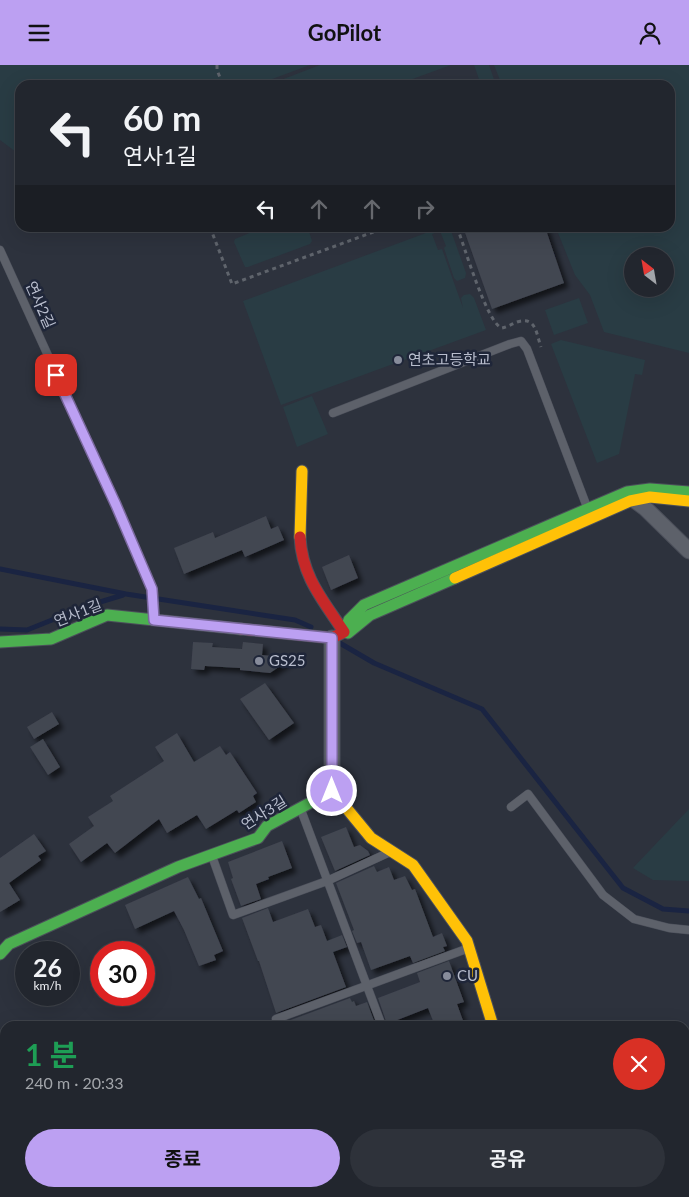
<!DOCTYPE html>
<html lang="ko">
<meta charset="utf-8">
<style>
body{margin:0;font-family:Lato,"Noto Sans KR",sans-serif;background:#2e323a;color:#f1f3f6;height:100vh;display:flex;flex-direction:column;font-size:19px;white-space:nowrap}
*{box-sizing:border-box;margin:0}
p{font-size:16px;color:#a2a5aa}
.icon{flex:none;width:28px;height:28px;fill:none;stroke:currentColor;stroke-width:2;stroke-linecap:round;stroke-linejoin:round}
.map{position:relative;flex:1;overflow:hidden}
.panel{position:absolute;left:0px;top:956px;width:690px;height:176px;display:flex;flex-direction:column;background:#22262e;border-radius:15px 15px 0 0;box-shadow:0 5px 20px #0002,0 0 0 1px #3f434a}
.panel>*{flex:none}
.hud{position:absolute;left:15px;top:15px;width:660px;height:152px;border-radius:15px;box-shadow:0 5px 20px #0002,0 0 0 1px #3f434a;background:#22262e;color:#f1f3f6;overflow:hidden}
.needle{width:32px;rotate:329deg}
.tools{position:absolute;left:624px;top:182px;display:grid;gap:10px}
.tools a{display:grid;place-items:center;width:50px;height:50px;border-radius:50%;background:#22262e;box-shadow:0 5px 20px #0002,0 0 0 1px #3f434a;font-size:25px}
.speed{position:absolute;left:15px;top:876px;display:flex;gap:10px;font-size:25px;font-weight:700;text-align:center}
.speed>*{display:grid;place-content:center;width:65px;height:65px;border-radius:50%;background:#22262e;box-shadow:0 5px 20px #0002,0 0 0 1px #3f434a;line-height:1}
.speed small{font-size:12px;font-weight:400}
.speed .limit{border:8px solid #d22;background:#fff;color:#111}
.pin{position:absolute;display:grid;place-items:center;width:42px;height:42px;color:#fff;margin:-21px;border-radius:10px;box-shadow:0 2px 8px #0006}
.me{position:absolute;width:55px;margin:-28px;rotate:0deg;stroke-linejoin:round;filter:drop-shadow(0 0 4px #0008)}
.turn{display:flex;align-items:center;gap:18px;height:105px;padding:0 25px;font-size:22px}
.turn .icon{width:65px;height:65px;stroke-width:2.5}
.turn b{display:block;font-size:35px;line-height:42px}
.lanes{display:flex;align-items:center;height:48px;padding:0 25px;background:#0003;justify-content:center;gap:25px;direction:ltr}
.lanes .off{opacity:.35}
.round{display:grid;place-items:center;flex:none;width:52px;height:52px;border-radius:26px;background:#2e323a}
.head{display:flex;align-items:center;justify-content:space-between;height:85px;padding:0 25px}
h1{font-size:30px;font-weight:700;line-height:38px;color:#1e9e55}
.button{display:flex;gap:10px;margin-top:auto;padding:10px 25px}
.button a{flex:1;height:58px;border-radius:30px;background:#bca0f2;color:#111;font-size:20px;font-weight:700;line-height:58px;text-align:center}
.button a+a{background:#2e323a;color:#f1f3f6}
header{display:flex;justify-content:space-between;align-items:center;height:65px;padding:0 25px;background:#bca0f2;color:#111;font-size:22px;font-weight:700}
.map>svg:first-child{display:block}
.green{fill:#293c44;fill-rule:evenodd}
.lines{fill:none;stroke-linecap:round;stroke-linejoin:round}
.stream{stroke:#1a2442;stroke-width:5}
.building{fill:#424651;filter:url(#shadow)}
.lane-casing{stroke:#4b4f5a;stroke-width:9}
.street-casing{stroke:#4b4f5a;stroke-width:17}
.fast-casing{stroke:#4b4f5a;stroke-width:13}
.slow-casing{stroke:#4b4f5a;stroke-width:13}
.jam-casing{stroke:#4b4f5a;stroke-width:13}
.path{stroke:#5f646c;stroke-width:3;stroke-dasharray:4 4;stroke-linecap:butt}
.lane{stroke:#5d616a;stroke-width:8}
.street{stroke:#5d616a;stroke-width:15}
.fast{stroke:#4caf50;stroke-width:11}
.slow{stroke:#ffc107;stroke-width:11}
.jam{stroke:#c62828;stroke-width:11}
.route-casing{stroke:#7a689d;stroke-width:12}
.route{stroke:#bca0f2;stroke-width:9}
.poi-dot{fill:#878c9b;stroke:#1f2639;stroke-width:2}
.labels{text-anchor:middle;stroke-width:5;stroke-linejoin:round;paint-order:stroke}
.street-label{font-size:15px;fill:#b8bdcd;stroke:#1f2639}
.poi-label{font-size:15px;fill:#b8bdcd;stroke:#1f2639;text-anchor:start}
</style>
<header><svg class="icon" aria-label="menu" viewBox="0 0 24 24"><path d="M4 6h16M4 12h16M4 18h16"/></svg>GoPilot<svg class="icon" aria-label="person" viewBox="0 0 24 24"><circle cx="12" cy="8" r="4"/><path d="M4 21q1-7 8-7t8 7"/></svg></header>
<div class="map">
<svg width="689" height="1132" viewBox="0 0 689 1132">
<defs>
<filter id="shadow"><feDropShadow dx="4.5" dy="4.5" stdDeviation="2.5" flood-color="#0009"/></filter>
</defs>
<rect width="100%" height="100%" fill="#2d323d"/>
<!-- green -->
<path class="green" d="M0,0h310l-54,20h-236v70l-20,-15z
M320,0h131l-55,20h-128z
M474,0h15l7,20h-15z
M494,0h195v288l-85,-21 -14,-37 -15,-20 -19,-47 114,-1v-142h-168zM632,191h33v33h-33z
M264,162l44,1 4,13 -2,3 -62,23h-3l-11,-25 1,-3z
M439,162l11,1 16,45 -1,5 -8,3 -3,-3 -10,-30 2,-2 -6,-15 -2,1 -1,-3z
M434,165l1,3 -3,1 6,16 4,-1 21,59 -2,-10 3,-3 6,-1 4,4 12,32 -205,75 -38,-104z
M579,233l9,25 -34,12 -9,-25z
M561,275l84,20 -3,15 -7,-1 -16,80 -22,9 -46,-119z
M312,331l16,38 -31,13 -14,-40z
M689,744v72l-36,-1 -20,-12z"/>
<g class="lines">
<!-- stream -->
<path class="stream" d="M0,504l126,25 169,26 16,7
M0,564l27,1 60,-24 36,-11
M338,577l36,21 108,46 141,179 40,21 26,2"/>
</g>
<!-- building -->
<path class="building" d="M463,162h82l19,56 -72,26z
M266,451l5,13 7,-3 6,14 -39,17 -3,-7 -58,24 -10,-26 39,-16 2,6z
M349,490l9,23 -27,12 -9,-23z
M193,577l20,1 -1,4 30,2 1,-7 20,2 -1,11 30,3 -22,15 -30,-3v-2l-35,-2 -1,4 -13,-1z
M265,618l29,40 -25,17 -29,-41z
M52,647l7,12 -25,15 -7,-12z
M177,668l17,29 26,-16 6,9 4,-3 27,41 -4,3 3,6 -17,11 -2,-3 -31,19 -9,-14 -30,18 -8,-14 -44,34 -8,-10 -26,19 -12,-18 25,-18 -6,-9 25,-16 -3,-5 54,-35 -9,-14z
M43,674l17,28 -12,8 -18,-28z
M346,762l8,20 6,-2 8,6 2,4 -35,16 -14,-34z
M34,769l12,17 -8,5 3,4 -32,23 11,17 -20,12v-54z
M282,776l10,27 -24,9 1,2 -13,5 5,15 -20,7 -10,-27 2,-1 -5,-16z
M374,801l3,6 12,-5 5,13 11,-4 7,14 3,-1 18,48 9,-4 5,13 -4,1 2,4 -32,12 -3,-7 -39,14 -10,-28 -4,1 -5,-12 2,-1 -18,-47z
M188,812l11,22 2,-1 22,53 -9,4 2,5 -17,6 -15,-36 -10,-19 -39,18 -10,-24z
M268,843l5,14 35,-13 7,18 6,-2 6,16 15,-6 5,12 -14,5 13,35 -70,26 -17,-52h-1l-16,-43z
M449,896l15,41 -7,2 8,22h-30l-7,-18 -41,16 -9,-26 42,-16 -3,-9z
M350,933l2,4 2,-1 2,5 11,-4 9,24h-95l-1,-2z"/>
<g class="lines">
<!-- lane casing -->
<g class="lane-casing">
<path id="lane" d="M0,185l116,255 35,84 3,29
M333,348l177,-69 11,-3 6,8 60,158
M511,742l17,-13 75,101 31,24 35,9 20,2
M301,745l81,216
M212,791l21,59 94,-34 63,-29
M276,954l193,-71
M20,1132l12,-4"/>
</g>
<!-- street casing -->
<g class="street-casing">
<path id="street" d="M629,431l16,12 44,43
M332,573v153
M0,1028l5,11
M685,1106l4,3
M82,1128l20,4
M385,1132l21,-4"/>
</g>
<!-- fast casing -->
<g class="fast-casing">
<path id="fast" d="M455,513l-85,37 -22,18 -4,-1 5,-12 15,-15 263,-113 23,-3 39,3
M0,577l51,-3 56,-24 134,14
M0,889l9,-10 169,-77 80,-29 9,-12 65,-35 2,2"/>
</g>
<!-- slow casing -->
<g class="slow-casing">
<path id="slow" d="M300,472l2,-66
M455,513l175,-77 20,-4 39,4
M334,728l37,45 42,27 54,76 26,85"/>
</g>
<!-- jam casing -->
<g class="jam-casing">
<path id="jam" d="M241,564l91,9 12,-6c-21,-32 -42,-55 -44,-95"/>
</g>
<!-- path -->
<path class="path" d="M217,0v5l6,15
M210,162l22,57 155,-57
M457,162c7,18 30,97 45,101 5,-1 10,-4 15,-6 19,-6 19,11 24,25
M592,1128l2,4"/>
<!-- lane -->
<use href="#lane" class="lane"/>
<!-- street -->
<use href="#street" class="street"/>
<!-- fast -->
<use href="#fast" class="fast"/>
<!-- slow -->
<use href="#slow" class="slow"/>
<!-- jam -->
<use href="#jam" class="jam"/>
</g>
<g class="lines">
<!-- route casing -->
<g class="route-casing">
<path id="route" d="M56,310l60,130 36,84 2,31 178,18v153"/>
</g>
<!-- route -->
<use href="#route" class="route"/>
</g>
<!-- markers -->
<g class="poi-dot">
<circle cx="398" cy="295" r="5"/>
<circle cx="259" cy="596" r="5"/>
<circle cx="447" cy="911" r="5"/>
</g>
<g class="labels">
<!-- street labels -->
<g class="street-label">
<text transform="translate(40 240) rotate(66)" y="5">연사2길</text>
<text transform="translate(78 548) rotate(-21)" y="5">연사1길</text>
<text transform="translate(264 748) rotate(-32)" y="5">연사3길</text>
</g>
<!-- poi labels -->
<g class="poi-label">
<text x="408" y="300">연초고등학교</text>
<text x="269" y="601">GS25</text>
<text x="457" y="916">CU</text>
</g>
</g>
</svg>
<div class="tools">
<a><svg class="needle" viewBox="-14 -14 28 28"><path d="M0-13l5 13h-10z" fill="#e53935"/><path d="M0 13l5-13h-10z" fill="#a2a5aa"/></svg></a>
</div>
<div class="speed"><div>26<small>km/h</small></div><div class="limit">30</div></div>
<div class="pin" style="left:56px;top:310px;background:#d93025"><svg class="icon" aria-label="arrive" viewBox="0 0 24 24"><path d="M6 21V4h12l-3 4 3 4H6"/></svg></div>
<svg class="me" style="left:332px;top:726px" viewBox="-20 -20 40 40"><circle r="17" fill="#bca0f2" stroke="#fff" stroke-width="3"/><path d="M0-11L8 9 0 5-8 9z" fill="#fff"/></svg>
<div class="hud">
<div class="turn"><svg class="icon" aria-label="left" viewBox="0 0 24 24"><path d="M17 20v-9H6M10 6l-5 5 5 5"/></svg><div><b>60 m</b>연사1길</div></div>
<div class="lanes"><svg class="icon" aria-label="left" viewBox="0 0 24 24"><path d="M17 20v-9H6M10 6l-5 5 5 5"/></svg><svg class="icon off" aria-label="ahead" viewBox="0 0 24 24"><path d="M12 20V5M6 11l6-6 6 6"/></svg><svg class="icon off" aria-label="ahead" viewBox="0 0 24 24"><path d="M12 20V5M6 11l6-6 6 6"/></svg><svg class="icon off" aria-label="right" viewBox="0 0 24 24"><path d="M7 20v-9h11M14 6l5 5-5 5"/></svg></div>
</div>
<section class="panel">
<div class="head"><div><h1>1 분</h1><p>240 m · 20:33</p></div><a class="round" style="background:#d93025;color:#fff"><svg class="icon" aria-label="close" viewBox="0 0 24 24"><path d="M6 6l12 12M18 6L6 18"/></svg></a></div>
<div class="button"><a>종료</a><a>공유</a></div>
</section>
</div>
